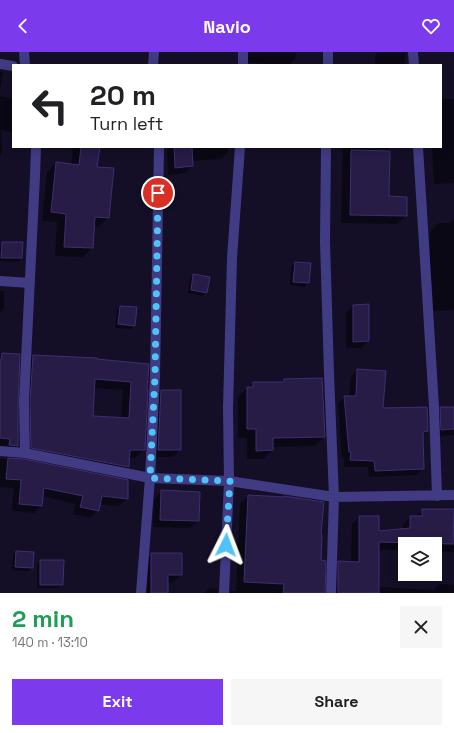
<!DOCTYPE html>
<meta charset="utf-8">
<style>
body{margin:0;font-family:"Space Grotesk",sans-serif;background:#f6f6f6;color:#202124;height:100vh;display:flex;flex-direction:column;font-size:15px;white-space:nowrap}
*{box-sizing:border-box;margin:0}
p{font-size:13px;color:#757577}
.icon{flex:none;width:22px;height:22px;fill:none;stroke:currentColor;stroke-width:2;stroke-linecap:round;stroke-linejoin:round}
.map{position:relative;height:541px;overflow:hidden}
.side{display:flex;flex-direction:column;background:#fff;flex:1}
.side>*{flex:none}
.top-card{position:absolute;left:12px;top:12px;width:430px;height:84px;border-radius:0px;box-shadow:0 2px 10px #0003;background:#fff;color:#202124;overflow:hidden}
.fabs{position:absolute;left:398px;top:485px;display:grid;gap:8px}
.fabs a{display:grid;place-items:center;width:44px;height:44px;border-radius:0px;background:#fff;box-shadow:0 2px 10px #0003;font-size:20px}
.pin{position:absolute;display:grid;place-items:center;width:34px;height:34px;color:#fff;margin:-17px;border:2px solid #fff;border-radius:50%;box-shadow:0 1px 4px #0007}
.me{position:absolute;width:44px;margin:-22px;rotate:3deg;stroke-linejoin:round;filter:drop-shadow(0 0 3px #0008)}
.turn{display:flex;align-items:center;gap:14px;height:84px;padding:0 12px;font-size:18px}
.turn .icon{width:52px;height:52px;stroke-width:2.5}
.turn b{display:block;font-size:28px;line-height:34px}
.round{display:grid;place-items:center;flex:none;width:42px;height:42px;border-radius:0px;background:#f6f6f6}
.head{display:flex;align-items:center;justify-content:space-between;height:68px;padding:0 12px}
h1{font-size:24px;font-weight:800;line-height:30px;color:#1e9e55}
.button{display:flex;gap:8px;margin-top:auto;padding:8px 12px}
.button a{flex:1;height:46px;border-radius:0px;background:#7c3aed;color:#fff;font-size:16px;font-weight:800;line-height:46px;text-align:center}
.button a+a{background:#f6f6f6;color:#202124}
header{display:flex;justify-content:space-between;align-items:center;height:52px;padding:0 12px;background:#7c3aed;color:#fff;font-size:18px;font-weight:800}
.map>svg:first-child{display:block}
.shadow{fill:#0007;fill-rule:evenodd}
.building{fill:#261c46;stroke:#3e2e72;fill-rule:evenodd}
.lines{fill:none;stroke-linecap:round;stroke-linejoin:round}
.minor{stroke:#413b84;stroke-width:10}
.route{stroke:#4fc3f7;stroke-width:7;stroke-dasharray:0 12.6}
</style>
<header><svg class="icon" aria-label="back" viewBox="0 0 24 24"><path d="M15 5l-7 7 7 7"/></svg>Navio<svg class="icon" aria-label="heart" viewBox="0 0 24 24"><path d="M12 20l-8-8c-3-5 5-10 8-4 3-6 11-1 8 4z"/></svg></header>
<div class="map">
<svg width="454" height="541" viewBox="0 0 454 541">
<rect width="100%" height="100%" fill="#140f26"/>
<!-- shadow -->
<path class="shadow" d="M243,0h53l-1,7 -6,6h-15l-31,-3z
M376,0h30l-2,13h-29z
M0,20h3l-3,17z
M0,44l13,3v34l-12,-3 1,23 -2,3z
M441,47h13v84l-20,1 -2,-37h9z
M73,95h26l-3,20 12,51 -10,9 -5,-1 -1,22 -9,9 -28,-1 2,-34 -15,-1 5,-49 9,-9 15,2z
M167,95h61v5l-7,7 -29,2v5l-7,7 -17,2z
M343,95h46l-1,50 18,19 -9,8 -56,-1z
M454,167v91l-21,1 -1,-29h-2v-50l9,-9h11z
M2,191l20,15 -4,4 -18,-1v-16z
M295,211l13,20 -3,4 -15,-2 1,-18z
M193,223l13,17 -3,4 -15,-3 2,-15z
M0,239h4v18l-4,4z
M353,254l15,35 -7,7h-15v-35z
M120,255l14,19 -3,3 -16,-1 2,-18z
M2,302l14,47 1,45 -7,7h-10v-97z
M33,304l115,9 -4,85 -9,8h-7v9l-8,8 -97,-19 2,-92zM94,336l29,2 -2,28 -29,-2z
M357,318l25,39 45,22 -5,5 1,33 -7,6 -47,2 -1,-10h-24v-9h-2l-4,-54 6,-7h5l2,-20z
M284,328l40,57 -9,9 -43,1v3l-9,9h-16v-21h-9v-41l15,-14h28z
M161,339l19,59 -7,7h-22l3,-58z
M441,356h13v27l-20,2v-22z
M0,407l24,1 103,39 -8,7 -20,-2 -1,6 -8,8 -17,-4 3,-10 -34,-8 -1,9 -7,8 -22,-2 2,-23 -14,-1z
M162,439l36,30 -8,7 -37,-1 1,-28z
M249,444l71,39v26l4,32h-95l2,-2h5l4,-87z
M423,458l29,17h2v25l-19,-1v-7h-30v6h-27v31h2v6l54,3 5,-6 15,1v8h-124l1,-23 8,-8h12l1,-38 7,-7 19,15 25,-3v-5l8,-7h4z
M17,500l15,16 -4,3 -16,-1 1,-15z
M152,502l29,21 -9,8h-5v10h-24l1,-31z
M40,509l22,23 -3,4h-22v-24z
M210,536l7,1v4h-12z"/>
<!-- building -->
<path class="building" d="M81,95h19l-3,20 17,1 -5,50 -14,-1 -2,31 -29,-1 2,-33 -15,-2 5,-50 23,3z
M174,95h18l1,19 -18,2z
M351,98l39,1 -1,45 18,1v19l-57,-1z
M2,190h21l-1,16h-21z
M295,210l16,1 -2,20 -16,-1z
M193,222l17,3 -3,16 -16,-3z
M369,252v37l-16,1v-37z
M120,254l17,1 -2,19 -17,-2z
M2,301l18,1 -2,47v45l-9,-1 1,-6 -10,-1v-78h1z
M33,303l64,3v1l52,5 -2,26h1l-3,60h-15l-1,17 -98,-19 -1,-47zM95,327l36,3 -2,36 -36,-2z
M357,317l29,2 -3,37 44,-1 1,24 -5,1 1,37 -49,2 -1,-10 -24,-1 1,-8h-2l-5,-56h12z
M322,326l3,59 -52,1v12l-17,1v-22h-9v-42h6v-5h31v-3z
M161,338h20v60h-23z
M440,355h14v22l-13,1z
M8,406l16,1 104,21v19l-26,-3 -3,15 -19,-4 3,-11 -39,-8 -2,18 -23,-2 2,-24 -15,-1z
M161,438l39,2 -1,29 -39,-1z
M248,443l36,2v-1l40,6 -3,32 1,1 -1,25 5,1 -1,32h-42l1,-9 -40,-2z
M422,457h32l-1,35 -74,-2v51h-41v-32l21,1v-46h20v15l31,-3v-12h12z
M16,499l18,1 -1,16 -18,-1z
M151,501h31v22h-14v18h-17z
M40,508h24l-1,25h-23z"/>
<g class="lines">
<!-- minor -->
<path class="minor" d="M24,0l1,13
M243,0v13
M413,0l1,13
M0,12l13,2
M153,13l1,-13
M328,13v-13
M326,95l-1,94 4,133 5,123 -3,96
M418,95l16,260 3,89
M0,229l30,2
M0,399l25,2 125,25 79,3 105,16 120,-2
M25,401l-1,-52 11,-225 1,-29
M141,541l9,-115 5,-102 4,-229
M224,541l5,-112 -1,-73 4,-150 8,-111"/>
</g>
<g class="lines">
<!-- route -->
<path class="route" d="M158,141l-3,183 -5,102 80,3 -4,64"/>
</g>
</svg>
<div class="fabs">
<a><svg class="icon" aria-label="layers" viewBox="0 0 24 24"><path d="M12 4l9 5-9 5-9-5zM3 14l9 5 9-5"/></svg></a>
</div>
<div class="pin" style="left:158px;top:141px;background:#d93025"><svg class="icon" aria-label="arrive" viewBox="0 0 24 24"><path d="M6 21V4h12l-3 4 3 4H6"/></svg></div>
<svg class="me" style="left:226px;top:493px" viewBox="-20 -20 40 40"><path d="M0-17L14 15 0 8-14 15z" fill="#4fc3f7" stroke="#fff" stroke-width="4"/></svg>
<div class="top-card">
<div class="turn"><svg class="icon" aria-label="left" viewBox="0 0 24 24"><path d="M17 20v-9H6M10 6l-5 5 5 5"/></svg><div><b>20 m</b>Turn left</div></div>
</div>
</div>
<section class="side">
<div class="head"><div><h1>2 min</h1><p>140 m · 13:10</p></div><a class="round"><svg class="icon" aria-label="close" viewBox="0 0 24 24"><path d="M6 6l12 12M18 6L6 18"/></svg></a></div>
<div class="button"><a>Exit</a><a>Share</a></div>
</section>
